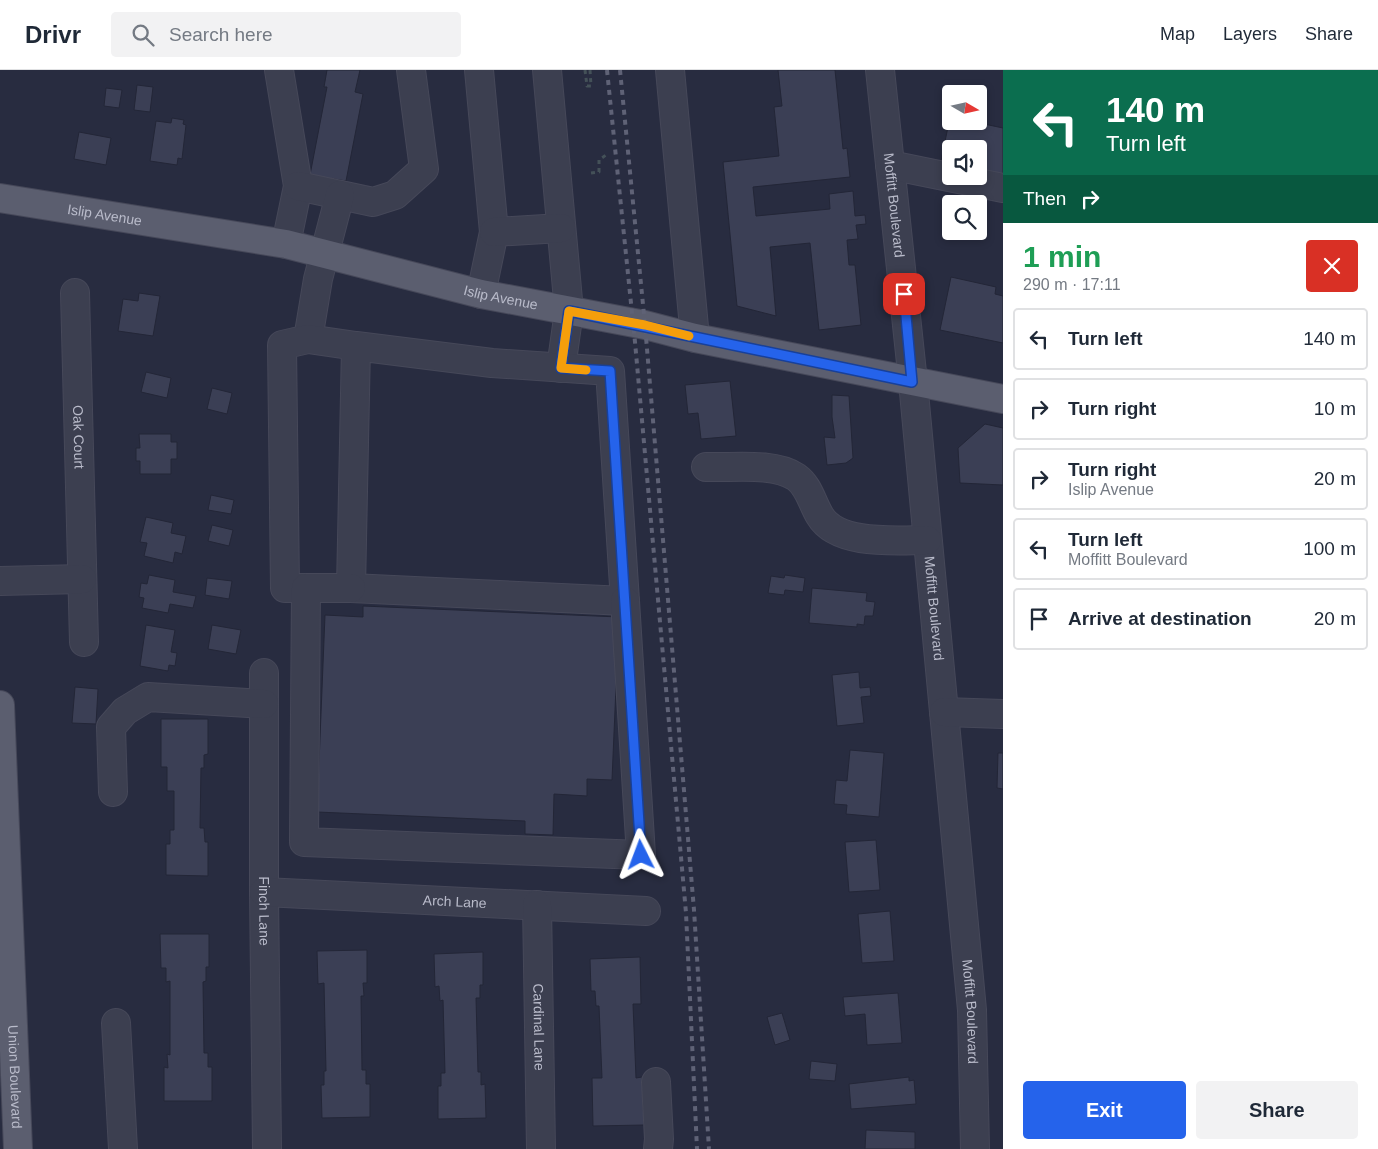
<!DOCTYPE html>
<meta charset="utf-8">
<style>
body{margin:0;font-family:Helvetica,sans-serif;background:#f2f2f3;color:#1f2937;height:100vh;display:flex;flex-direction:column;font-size:19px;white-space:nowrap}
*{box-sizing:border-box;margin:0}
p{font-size:16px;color:#747a83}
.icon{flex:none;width:28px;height:28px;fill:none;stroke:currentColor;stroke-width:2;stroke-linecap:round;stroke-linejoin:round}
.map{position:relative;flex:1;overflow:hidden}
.drawer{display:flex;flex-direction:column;background:#fff;width:375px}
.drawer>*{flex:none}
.hud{background:#0b6e4f;color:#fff;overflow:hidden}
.needle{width:32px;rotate:99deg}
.buttons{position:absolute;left:942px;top:15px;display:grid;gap:10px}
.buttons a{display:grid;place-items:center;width:45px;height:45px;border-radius:5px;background:#fff;box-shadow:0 2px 8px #0003;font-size:25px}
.pin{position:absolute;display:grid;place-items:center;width:42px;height:42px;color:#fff;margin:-21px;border-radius:10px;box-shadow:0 2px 8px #0006}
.me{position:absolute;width:55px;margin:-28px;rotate:357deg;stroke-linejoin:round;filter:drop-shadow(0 0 4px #0008)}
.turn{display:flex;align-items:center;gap:18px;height:105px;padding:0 20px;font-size:22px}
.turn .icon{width:65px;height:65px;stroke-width:2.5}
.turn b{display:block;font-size:35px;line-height:42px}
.then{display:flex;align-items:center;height:48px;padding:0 20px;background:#0003;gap:10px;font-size:19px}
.round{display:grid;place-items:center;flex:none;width:52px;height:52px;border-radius:5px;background:#f2f2f3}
.headline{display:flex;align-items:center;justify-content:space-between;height:85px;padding:0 20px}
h1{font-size:30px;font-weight:800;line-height:38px;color:#1e9e55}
.action{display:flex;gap:10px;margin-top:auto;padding:10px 20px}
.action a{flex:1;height:58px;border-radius:5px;background:#2563eb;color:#fff;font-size:20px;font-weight:800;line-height:58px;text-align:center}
.action a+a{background:#f2f2f3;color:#1f2937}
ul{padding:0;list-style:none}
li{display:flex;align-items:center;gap:15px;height:62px;margin:0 10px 8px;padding:0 10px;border:2px solid #e0e1e3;border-radius:5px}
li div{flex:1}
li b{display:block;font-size:19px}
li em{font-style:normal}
header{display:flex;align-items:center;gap:30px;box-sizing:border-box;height:70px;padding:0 25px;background:#fff;border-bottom:1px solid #e0e1e3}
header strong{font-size:24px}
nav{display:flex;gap:28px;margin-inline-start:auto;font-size:18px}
.search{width:350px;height:45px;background:#f2f2f3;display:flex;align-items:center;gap:12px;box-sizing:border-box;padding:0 18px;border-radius:5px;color:#747a83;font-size:19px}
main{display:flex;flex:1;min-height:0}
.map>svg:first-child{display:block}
.building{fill:#3b3f55;stroke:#232637}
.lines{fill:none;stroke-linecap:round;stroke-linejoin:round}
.minor-casing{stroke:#464859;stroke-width:30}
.major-casing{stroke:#464859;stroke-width:30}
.path{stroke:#445158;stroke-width:3;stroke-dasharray:4 4;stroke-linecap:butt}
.minor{stroke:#3c3f50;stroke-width:28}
.major{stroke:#5b5e6f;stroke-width:28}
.rail{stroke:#5f6276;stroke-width:4;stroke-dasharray:5 5;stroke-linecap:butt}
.route-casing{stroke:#184099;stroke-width:12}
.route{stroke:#2563eb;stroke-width:9}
.slow{stroke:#f59e0b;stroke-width:9}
.labels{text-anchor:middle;stroke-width:5;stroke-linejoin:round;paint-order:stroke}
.street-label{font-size:14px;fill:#b9bbca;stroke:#212435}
</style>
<header>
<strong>Drivr</strong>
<div class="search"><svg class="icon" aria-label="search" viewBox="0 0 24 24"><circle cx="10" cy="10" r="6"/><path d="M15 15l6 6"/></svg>Search here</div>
<nav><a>Map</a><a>Layers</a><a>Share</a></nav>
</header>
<main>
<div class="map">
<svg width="1003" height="1079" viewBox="0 0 1003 1079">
<rect width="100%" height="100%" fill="#282c40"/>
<!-- building -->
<path class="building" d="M327,0h33l-5,22 8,2 -17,87 -12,-2 -3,4 -21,-8 17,-88h-3z
M778,0h57l8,79 4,-1 3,29 -97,10 3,29 74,-7 -1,-15 24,-3 2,25 10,-1 1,9 -10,1 2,14 -11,1 2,25h6l6,60 -42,5 -9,-87 -40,4 6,69 -39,-10 -14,-144 56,-6 -5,-49 8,-1z
M137,15l16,2 -3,25 -16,-2z
M106,18l16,2 -3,18 -15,-2z
M950,47l1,4h19l33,7v51l-24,-5v-25h-28v20l-11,-3z
M172,48l12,2 -1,4 3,1 -4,34 -4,-1 -1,7 -27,-4 6,-40 15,2z
M79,62l32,6 -5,27 -32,-6z
M951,207l45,10 -1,7 8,2v47l-63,-13z
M139,223l21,3 -7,40 -35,-5 5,-32 15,2z
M146,302l25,6 -4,20 -26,-6z
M730,311l6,55 -35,3 -3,-26 -10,1 -3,-29z
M212,318l20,5 -5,21 -20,-5z
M832,325l17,1 4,62 -7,5 -19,2 -3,-28 11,1 -3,-21z
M985,354l18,4v57l-43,-2 -2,-35z
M139,364h32v8h6v17h-6v15h-31v-13h-4v-13h4z
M211,425l23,5 -3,14 -23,-4z
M146,447l27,6 -2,10 15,3 -4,18 -7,-2 -2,11 -29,-7 3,-13 -7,-1z
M212,455l21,5 -4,16 -21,-5z
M149,505l26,5 -2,12 23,4 -3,12 -23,-4 -2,9 -26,-5 2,-10 -5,-1 2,-14 6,1z
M785,505l20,3 -2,14 -18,-2 -1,5 -16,-2 3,-17 13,2z
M207,508l25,3 -3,18 -24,-4z
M812,518l55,5 -1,8 9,1 -2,14h-8l-1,9 -7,-1v3l-48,-4z
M363,536l256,11 -7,163 -25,-1v17l-33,-2 -1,41 -28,-1v-13l-208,-9 8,-197 38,2z
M146,555l29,5 -4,22 6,1 -2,13 -6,-1 -1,6 -28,-5z
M212,555l29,5 -5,24 -28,-5z
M859,602l1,16 10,-1 1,9 -10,1 3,26 -27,3 -5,-51z
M75,617l23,2 -2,35 -24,-1z
M161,649h47v35l-4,1v13h-3l-1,60h4l1,14h3v34l-42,-1v-31h4v-14h4v-39h-7v-24h-6z
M850,680l34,3 -5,64 -33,-3 1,-9 -13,-1 2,-24 11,1z
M998,683h5v36l-6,-1z
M876,770l4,50 -31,2 -4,-50z
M890,841l4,50 -32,2 -4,-49z
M160,864h49v33h-3v14l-3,1 1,71h4v14h4v34h-48v-34l4,1 -1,-14 3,1v-74l-4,1v-14h-5z
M367,880v33h-4l1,13h-3l1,74h4v14h4v33l-48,1 -1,-33h3v-14h2l-2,-88 -6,1 -1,-33z
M483,882v33h-3v13h-4l2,74h3v13l4,-1 1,34 -48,1v-33h3v-13h4l-2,-73 -3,1 -1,-15 -4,1 -1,-33z
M640,887l1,47h-8l3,74 6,-1 2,48 -51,1 -1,-48h10l-3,-72h-3l-1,-15h-4l-1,-32z
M898,923l4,50 -35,2 -2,-31 -20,2 -2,-19z
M782,943l8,27 -15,5 -8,-28z
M811,991l26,3 -2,17 -26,-2z
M909,1007v4l5,-1 2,24 -65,5 -2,-25z
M866,1060l49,2v17h-50z"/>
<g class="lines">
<!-- minor casing -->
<g class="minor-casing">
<g id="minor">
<path d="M279,0l19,116 -12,58"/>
<path d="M479,0l15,162 -13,62"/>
<path d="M547,0l22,241 -8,57"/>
<path d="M670,0l25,268"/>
<path id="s1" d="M880,0l33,312 59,628 3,139"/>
<path d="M890,95l113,23"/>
<path d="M298,116l75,16 22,-7 29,-26 -13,-99"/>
<path d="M494,162l67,-4"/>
<path id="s2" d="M75,223l9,349"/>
<path d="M308,269l10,-60 22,-84"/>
<path d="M706,397c27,1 67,-5 90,10 13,9 16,26 24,39 18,30 77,24 107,24"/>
<path d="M0,511l82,-2"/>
<path d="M306,518h-21l-3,-243 26,-6 48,7 -5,242 274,13 -15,-230 -118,-8 -136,-17"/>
<path d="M351,518h-45l-2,254 337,13 -16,-254"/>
<path id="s3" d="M264,603v219l3,257"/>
<path d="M944,642l59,2"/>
<path d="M113,722l-2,-65 14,-16 23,-14 116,7"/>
<path id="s4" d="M264,822l382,19"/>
<path id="s5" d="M537,835l4,244"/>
<path d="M116,953l7,126"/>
<path d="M656,1012l3,57 -1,10"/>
</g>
</g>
<!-- major casing -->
<g class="major-casing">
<g id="major">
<path id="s6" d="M0,128l286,46 195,50 164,31 50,13 308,61"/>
<path id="s7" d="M0,635l18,444"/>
</g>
</g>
<!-- path -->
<path class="path" d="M585,0l2,16h4l-1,-16
M591,103l8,-1v-12l7,-5"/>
<!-- minor -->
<use href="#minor" class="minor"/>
<!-- major -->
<use href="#major" class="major"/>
<!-- rail -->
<path class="rail" d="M607,0l28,272 51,571 11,236
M620,0l25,255 49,585 15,239"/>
</g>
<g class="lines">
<!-- route casing -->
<g class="route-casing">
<path id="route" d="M641,785l-31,-484 -49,-3 8,-57 343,71 -8,-88"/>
</g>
<!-- route -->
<use href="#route" class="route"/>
<!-- slow -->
<path class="slow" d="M586,300l-25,-2 8,-57 76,14 44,11"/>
</g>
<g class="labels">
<!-- street labels -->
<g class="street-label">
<text dy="5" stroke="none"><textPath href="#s1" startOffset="136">Moffitt Boulevard</textPath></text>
<text dy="5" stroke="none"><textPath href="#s6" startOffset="106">Islip Avenue</textPath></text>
<text dy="5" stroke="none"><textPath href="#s6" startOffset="511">Islip Avenue</textPath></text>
<text dy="5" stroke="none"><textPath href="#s2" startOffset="144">Oak Court</textPath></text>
<text dy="5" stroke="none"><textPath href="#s1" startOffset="541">Moffitt Boulevard</textPath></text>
<text dy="5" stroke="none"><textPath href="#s4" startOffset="191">Arch Lane</textPath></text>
<text dy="5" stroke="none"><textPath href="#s3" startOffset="238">Finch Lane</textPath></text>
<text dy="5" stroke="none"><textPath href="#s1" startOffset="946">Moffitt Boulevard</textPath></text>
<text dy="5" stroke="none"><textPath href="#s5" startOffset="122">Cardinal Lane</textPath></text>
<text dy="5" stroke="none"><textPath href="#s7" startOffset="372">Union Boulevard</textPath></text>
</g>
</g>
</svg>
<div class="buttons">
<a><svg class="needle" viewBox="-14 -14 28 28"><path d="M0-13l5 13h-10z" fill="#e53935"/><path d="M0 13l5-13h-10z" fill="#747a83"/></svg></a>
<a><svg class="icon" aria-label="sound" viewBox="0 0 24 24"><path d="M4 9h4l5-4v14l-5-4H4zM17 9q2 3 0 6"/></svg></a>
<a><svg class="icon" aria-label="search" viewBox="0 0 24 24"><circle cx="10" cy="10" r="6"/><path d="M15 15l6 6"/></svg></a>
</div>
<div class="pin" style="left:904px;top:224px;background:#d93025"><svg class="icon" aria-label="arrive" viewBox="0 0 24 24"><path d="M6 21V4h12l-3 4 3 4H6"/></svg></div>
<svg class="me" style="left:641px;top:785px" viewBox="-20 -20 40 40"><path d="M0-17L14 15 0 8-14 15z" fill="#2563eb" stroke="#fff" stroke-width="4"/></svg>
</div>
<section class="drawer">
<div class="hud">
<div class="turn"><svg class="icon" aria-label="left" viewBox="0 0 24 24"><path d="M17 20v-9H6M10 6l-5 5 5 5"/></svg><div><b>140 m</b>Turn left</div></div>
<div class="then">Then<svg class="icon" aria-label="right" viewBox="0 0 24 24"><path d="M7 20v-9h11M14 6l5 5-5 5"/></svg></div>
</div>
<div class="headline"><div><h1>1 min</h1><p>290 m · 17:11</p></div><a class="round" style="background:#d93025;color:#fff"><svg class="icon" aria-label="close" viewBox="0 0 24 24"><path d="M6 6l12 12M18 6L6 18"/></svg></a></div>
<ul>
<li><svg class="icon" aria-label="left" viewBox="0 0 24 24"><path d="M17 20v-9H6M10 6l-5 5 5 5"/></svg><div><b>Turn left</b></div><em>140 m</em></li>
<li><svg class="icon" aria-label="right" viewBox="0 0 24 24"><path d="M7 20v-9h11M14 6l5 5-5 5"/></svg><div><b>Turn right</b></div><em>10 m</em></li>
<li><svg class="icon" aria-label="right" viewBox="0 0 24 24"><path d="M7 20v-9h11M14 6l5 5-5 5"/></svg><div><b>Turn right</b><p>Islip Avenue</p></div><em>20 m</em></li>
<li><svg class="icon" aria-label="left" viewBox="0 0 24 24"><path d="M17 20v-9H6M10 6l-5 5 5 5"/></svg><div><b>Turn left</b><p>Moffitt Boulevard</p></div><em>100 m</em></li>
<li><svg class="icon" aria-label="arrive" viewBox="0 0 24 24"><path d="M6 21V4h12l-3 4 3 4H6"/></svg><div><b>Arrive at destination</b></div><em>20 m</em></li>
</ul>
<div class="action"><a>Exit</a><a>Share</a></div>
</section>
</main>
